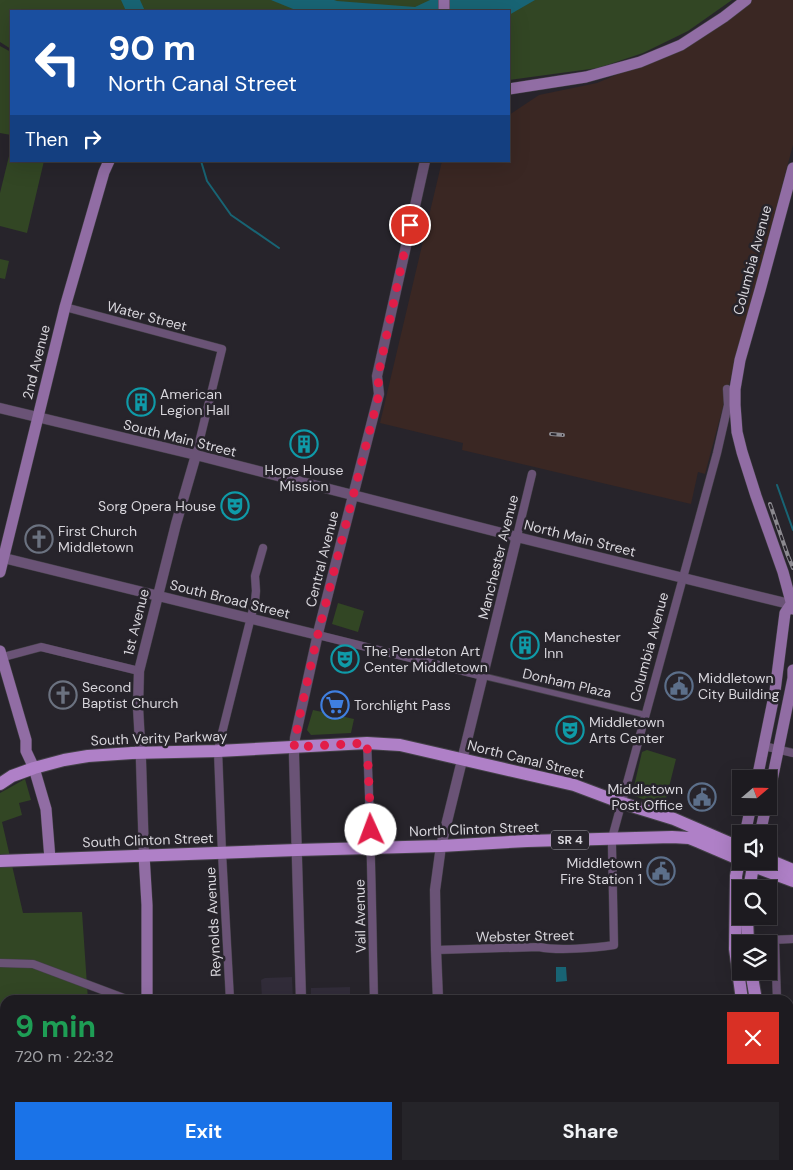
<!DOCTYPE html>
<meta charset="utf-8">
<style>
body{margin:0;font-family:"DM Sans",sans-serif;background:#252429;color:#f1f3f6;height:100vh;display:flex;flex-direction:column;font-size:19px;white-space:nowrap}
*{box-sizing:border-box;margin:0}
p{font-size:16px;color:#a0a1a5}
.icon{flex:none;width:28px;height:28px;fill:none;stroke:currentColor;stroke-width:2;stroke-linecap:round;stroke-linejoin:round}
.map{position:relative;flex:1;overflow:hidden}
.drawer{position:absolute;left:0px;top:995px;width:794px;height:175px;display:flex;flex-direction:column;background:#1d1b20;border-radius:15px 15px 0 0;box-shadow:0 5px 20px #0002,0 0 0 1px #3b393e}
.drawer>*{flex:none}
.hud{position:absolute;left:10px;top:10px;width:500px;height:152px;border-radius:0px;box-shadow:0 5px 20px #0002,0 0 0 1px #3b393e;background:#1a4fa0;color:#fff;overflow:hidden}
.needle{width:32px;rotate:70deg}
.fabs{position:absolute;left:732px;top:770px;display:grid;gap:10px}
.fabs a{display:grid;place-items:center;width:45px;height:45px;border-radius:0px;background:#1d1b20;box-shadow:0 5px 20px #0002,0 0 0 1px #3b393e;font-size:25px}
.pin{position:absolute;display:grid;place-items:center;width:42px;height:42px;color:#fff;margin:-21px;border:2px solid #fff;border-radius:50%;box-shadow:0 1px 5px #0007}
.me{position:absolute;width:55px;margin:-28px;rotate:358deg;stroke-linejoin:round;filter:drop-shadow(0 0 4px #0008)}
.turn{display:flex;align-items:center;gap:18px;height:105px;padding:0 15px;font-size:22px}
.turn .icon{width:65px;height:65px;stroke-width:2.5}
.turn b{display:block;font-size:35px;line-height:42px}
.then{display:flex;align-items:center;height:48px;padding:0 15px;background:#0003;gap:10px;font-size:19px}
.round{display:grid;place-items:center;flex:none;width:52px;height:52px;border-radius:0px;background:#252429}
.headline{display:flex;align-items:center;justify-content:space-between;height:85px;padding:0 15px}
h1{font-size:30px;font-weight:700;line-height:38px;color:#1e9e55}
.cta{display:flex;gap:10px;margin-top:auto;padding:10px 15px}
.cta a{flex:1;height:58px;border-radius:0px;background:#1a73e8;color:#fff;font-size:20px;font-weight:700;line-height:58px;text-align:center}
.cta a+a{background:#252429;color:#f1f3f6}
.map>svg:first-child{display:block}
.built{fill:#312c39}
.industrial{fill:#3a2723}
.green{fill:#324624}
.water{fill:#186474}
.lines{fill:none;stroke-linecap:round;stroke-linejoin:round}
.stream{stroke:#186474;stroke-width:2}
.pedestrian-casing{stroke:#434047;stroke-width:7}
.minor-casing{stroke:#434047;stroke-width:9}
.tertiary-casing{stroke:#434047;stroke-width:11}
.secondary-casing{stroke:#434047;stroke-width:12}
.primary-casing{stroke:#434047;stroke-width:14}
.pedestrian{stroke:#6a5376;stroke-width:5.5}
.minor{stroke:#6a5376;stroke-width:8}
.tertiary{stroke:#6a5376;stroke-width:10}
.secondary{stroke:#916da4;stroke-width:11}
.primary{stroke:#af80c7;stroke-width:12}
.rail-casing{stroke:#8b898f;stroke-width:4}
.rail{stroke:#27242b;stroke-width:2;stroke-dasharray:5.5;stroke-linecap:butt}
.route{stroke:#e11d48;stroke-width:9;stroke-dasharray:0 16.2}
.labels{text-anchor:middle;stroke-width:5;stroke-linejoin:round;paint-order:stroke}
.shield{fill:#27242b;stroke:#a3a1a7;stroke-width:1}
.shield-label{font-size:12px;font-weight:bold;fill:#d8d6dc}
.street-label{font-size:14px;fill:#d8d6dc;stroke:#27242b}
.poi-label{font-size:14px;fill:#d8d6dc;stroke:#27242b;text-anchor:start}
</style>
<div class="map">
<svg width="793" height="1170" viewBox="0 0 793 1170">
<rect width="100%" height="100%" fill="#27242b"/>
<!-- built -->
<path class="built" d="M292,977l1,23h-31l-1,-20 4,-2z
M350,987v13h-39v-12z"/>
<!-- industrial -->
<path class="industrial" d="M748,0h45v145l-88,329 -7,-2 -7,32 -229,-54 1,-7 -83,-20 62,-262h67v-46l30,-20 58,-12 61,-26z"/>
<!-- green -->
<path class="green" d="M0,0h732l-44,31 -45,22 -45,15 -89,12v-69h-498v38l-11,-7z
M0,46l11,6v83l-11,-2z
M10,152h1v9h33l-17,72 -27,-7v-33z
M0,259l9,2 -4,18 -5,-1z
M338,603l26,8 -6,21 -26,-8z
M313,710l41,9 -3,14 -40,2 -4,-5z
M647,750l29,9 -12,48 -32,-12 10,-43z
M25,779l6,21 -12,3 3,12 -20,7 21,91 59,-1 6,88h-83v146l-5,2v-355z
M690,1165h60l1,5h-61z"/>
<!-- water -->
<path class="water" d="M121,0h19l5,11h-19z
M271,0h63l3,1 78,6 15,-7h105l-26,15v-4h-211z
M556,967h10l1,14 -11,1z"/>
<g class="lines">
<!-- stream -->
<path class="stream" d="M201,161l6,20 24,34 48,33
M777,485l16,45"/>
<!-- pedestrian casing -->
<g class="pedestrian-casing">
<path id="pedestrian" d="M483,676l163,39"/>
</g>
<!-- minor casing -->
<g class="minor-casing">
<path id="minor" d="M65,307l157,42 -26,106
M517,536l15,-62
M318,635l165,41
M0,658l41,-11 98,24
M367,743c4,86 5,171 7,257
M764,746l29,7
M775,940l2,60
M748,941l45,-2
M436,950l103,-3c19,4 56,1 75,-2l-2,-98v-9l105,-385 11,-48 -1,-16
M0,963l33,1 96,36
M230,1000l-8,-147 -4,-102 2,-10 35,-140 1,-10 -1,-15 8,-28
M789,1043h4
M0,1155l5,-1
M254,1165v5
M616,1165l1,5
M750,1165l1,5"/>
</g>
<!-- tertiary casing -->
<g class="tertiary-casing">
<path id="tertiary" d="M0,408l196,47 329,84 268,66
M0,557l318,78
M144,855l-3,-94 -3,-54 1,-36 37,-147 20,-69
M301,1000l-7,-245 1,-17 24,-109 60,-235 -2,-18 48,-215
M438,1000l-2,-50 -1,-60 6,-44 76,-310
M307,1165v5
M444,1165v5"/>
</g>
<!-- secondary casing -->
<g class="secondary-casing">
<path id="secondary" d="M444,11v-11
M509,89l77,-12 54,-15 41,-17 43,-28 22,-17
M793,168l-33,122 -20,70 -5,29v16l2,27 5,20 14,44 27,76 10,37
M0,572l65,-265 39,-135 5,-11
M0,651l26,89v11l8,17 12,41 4,50
M757,779l18,-88 10,-78 6,-9
M769,795l24,-117v-8
M745,834l6,-28
M760,834l6,-28
M144,855l3,50v95
M153,1165v5"/>
</g>
<!-- primary casing -->
<g class="primary-casing">
<path id="primary" d="M0,784l12,-8 22,-8 30,-8 24,-4 44,-3 86,-2 149,-8 33,2 174,40 48,18 52,16 67,29
M741,851l-5,25 -1,73 7,51
M769,860l24,10
M0,861l297,-11 144,-4 86,-5 145,-4 17,1 10,4 42,18
M743,861l10,5 40,15
M749,889l5,-28
M747,916l1,28
M751,971l5,29
M789,1106l4,11
M789,1145l4,11"/>
</g>
<!-- pedestrian -->
<use href="#pedestrian" class="pedestrian"/>
<!-- minor -->
<use href="#minor" class="minor"/>
<!-- tertiary -->
<use href="#tertiary" class="tertiary"/>
<!-- secondary -->
<use href="#secondary" class="secondary"/>
<!-- primary -->
<use href="#primary" class="primary"/>
<!-- rail casing -->
<g class="rail-casing">
<path id="rail" d="M551,434l12,1
M770,504l18,52 5,12"/>
</g>
<!-- rail -->
<use href="#rail" class="rail"/>
</g>
<g class="lines">
<!-- route -->
<path class="route" d="M371,830l-4,-87 -73,4 5,-28 17,-77 63,-248 -1,-18 32,-151"/>
</g>
<!-- icons -->
<defs>
<g id="building-ring" transform="scale(1.4375)"><circle r="9.5" fill="#27242b" stroke="#0f9aa8" stroke-width="1.5"/><path d="M-4-6H4V6H1V3H-1V6H-4ZM-2.5-4.3h1.7v1.8h-1.7ZM.8-4.3h1.7v1.8H.8ZM-2.5-1h1.7V.8h-1.7ZM.8-1h1.7V.8H.8Z" fill="#0f9aa8"/></g>
<g id="theatre-ring" transform="scale(1.4375)"><circle r="9.5" fill="#27242b" stroke="#0f9aa8" stroke-width="1.5"/><path d="M-5-5.5Q0-4 5-5.5V0Q5 5 0 6Q-5 5-5 0ZM-3.3-2.5H-1v1.5H-3.3ZM1-2.5H3.3v1.5H1ZM-2.8 1Q0 5.5 2.8 1Z" fill="#0f9aa8"/></g>
<g id="church-ring" transform="scale(1.4375)"><circle r="9.5" fill="#27242b" stroke="#6b7280" stroke-width="1.5"/><path d="M-1.2-6h2.4v3.5h3.3v2.4h-3.3V6h-2.4V-.1h-3.3v-2.4h3.3Z" fill="#6b7280"/></g>
<g id="civic-ring" transform="scale(1.4375)"><circle r="9.5" fill="#27242b" stroke="#5c6f8a" stroke-width="1.5"/><path d="M-.6-6.5H3V-4.5H.6V-3L4-1V1h2V6H-6V1h2V-1L-.6-3ZM-1.2 2.5V6h2.4V2.5Z" fill="#5c6f8a"/></g>
<g id="supermarket-ring" transform="scale(1.4375)"><circle r="9.5" fill="#27242b" stroke="#3f7fe0" stroke-width="1.5"/><path d="M-6-5.5h2.5l.6 2H6L4.5 2H-2.5L-4.4-4H-6ZM-1.5 3.2a1.3 1.3 0 1 0 .1 0ZM3 3.2a1.3 1.3 0 1 0 .1 0Z" fill="#3f7fe0"/></g>
</defs>
<g fill-rule="evenodd">
<use href="#building-ring" x="141" y="402"/>
<use href="#building-ring" x="304" y="444"/>
<use href="#theatre-ring" x="235" y="506"/>
<use href="#church-ring" x="39" y="539"/>
<use href="#building-ring" x="525" y="645"/>
<use href="#theatre-ring" x="345" y="659"/>
<use href="#civic-ring" x="679" y="686"/>
<use href="#church-ring" x="63" y="695"/>
<use href="#supermarket-ring" x="335" y="705"/>
<use href="#theatre-ring" x="570" y="730"/>
<use href="#civic-ring" x="702" y="797"/>
<use href="#civic-ring" x="661" y="871"/>
</g>
<g class="labels">
<!-- shield labels -->
<rect class="shield" x="551" y="830.5" width="38" height="19" rx="4"/>
<g class="shield-label">
<text x="570" y="844">SR 4</text>
</g>
<!-- street labels -->
<g class="street-label">
<text transform="translate(752 260) rotate(-75)" y="5">Columbia Avenue</text>
<text transform="translate(147 316) rotate(15)" y="5">Water Street</text>
<text transform="translate(36 362) rotate(-76)" y="5">2nd Avenue</text>
<text transform="translate(180 438) rotate(14)" y="5">South Main Street</text>
<text transform="translate(580 538) rotate(14)" y="5">North Main Street</text>
<text transform="translate(498 557) rotate(-76)" y="5">Manchester Avenue</text>
<text transform="translate(322 559) rotate(-76)" y="5">Central Avenue</text>
<text transform="translate(230 599) rotate(14)" y="5">South Broad Street</text>
<text transform="translate(136 622) rotate(-76)" y="5">1st Avenue</text>
<text transform="translate(649 647) rotate(-75)" y="5">Columbia Avenue</text>
<text transform="translate(567 683) rotate(13)" y="5">Donham Plaza</text>
<text transform="translate(159 738) rotate(-2)" y="5">South Verity Parkway</text>
<text transform="translate(526 759) rotate(14)" y="5">North Canal Street</text>
<text transform="translate(474 829) rotate(-2)" y="5">North Clinton Street</text>
<text transform="translate(148 840) rotate(-2)" y="5">South Clinton Street</text>
<text transform="translate(360 916) rotate(-91)" y="5">Vail Avenue</text>
<text transform="translate(213 922) rotate(-93)" y="5">Reynolds Avenue</text>
<text transform="translate(525 936) rotate(-1)" y="5">Webster Street</text>
</g>
<!-- poi labels -->
<g class="poi-label">
<text x="160" y="399">American<tspan x="160" dy="16">Legion Hall</tspan></text>
<text x="304" y="475" text-anchor="middle">Hope House<tspan x="304" dy="16">Mission</tspan></text>
<text x="216" y="511" text-anchor="end">Sorg Opera House</text>
<text x="58" y="536">First Church<tspan x="58" dy="16">Middletown</tspan></text>
<text x="544" y="642">Manchester<tspan x="544" dy="16">Inn</tspan></text>
<text x="364" y="656">The Pendleton Art<tspan x="364" dy="16">Center Middletown</tspan></text>
<text x="698" y="683">Middletown<tspan x="698" dy="16">City Building</tspan></text>
<text x="82" y="692">Second<tspan x="82" dy="16">Baptist Church</tspan></text>
<text x="354" y="710">Torchlight Pass</text>
<text x="589" y="727">Middletown<tspan x="589" dy="16">Arts Center</tspan></text>
<text x="683" y="794" text-anchor="end">Middletown<tspan x="683" dy="16">Post Office</tspan></text>
<text x="642" y="868" text-anchor="end">Middletown<tspan x="642" dy="16">Fire Station 1</tspan></text>
</g>
</g>
</svg>
<div class="fabs">
<a><svg class="needle" viewBox="-14 -14 28 28"><path d="M0-13l5 13h-10z" fill="#e53935"/><path d="M0 13l5-13h-10z" fill="#a0a1a5"/></svg></a>
<a><svg class="icon" aria-label="sound" viewBox="0 0 24 24"><path d="M4 9h4l5-4v14l-5-4H4zM17 9q2 3 0 6"/></svg></a>
<a><svg class="icon" aria-label="search" viewBox="0 0 24 24"><circle cx="10" cy="10" r="6"/><path d="M15 15l6 6"/></svg></a>
<a><svg class="icon" aria-label="layers" viewBox="0 0 24 24"><path d="M12 4l9 5-9 5-9-5zM3 14l9 5 9-5"/></svg></a>
</div>
<div class="pin" style="left:410px;top:225px;background:#d93025"><svg class="icon" aria-label="arrive" viewBox="0 0 24 24"><path d="M6 21V4h12l-3 4 3 4H6"/></svg></div>
<svg class="me" style="left:371px;top:830px" viewBox="-20 -20 40 40"><circle r="19" fill="#fff"/><path d="M0-13L10 11 0 6-10 11z" fill="#e11d48"/></svg>
<div class="hud">
<div class="turn"><svg class="icon" aria-label="left" viewBox="0 0 24 24"><path d="M17 20v-9H6M10 6l-5 5 5 5"/></svg><div><b>90 m</b>North Canal Street</div></div>
<div class="then">Then<svg class="icon" aria-label="right" viewBox="0 0 24 24"><path d="M7 20v-9h11M14 6l5 5-5 5"/></svg></div>
</div>
<section class="drawer">
<div class="headline"><div><h1>9 min</h1><p>720 m · 22:32</p></div><a class="round" style="background:#d93025;color:#fff"><svg class="icon" aria-label="close" viewBox="0 0 24 24"><path d="M6 6l12 12M18 6L6 18"/></svg></a></div>
<div class="cta"><a>Exit</a><a>Share</a></div>
</section>
</div>
